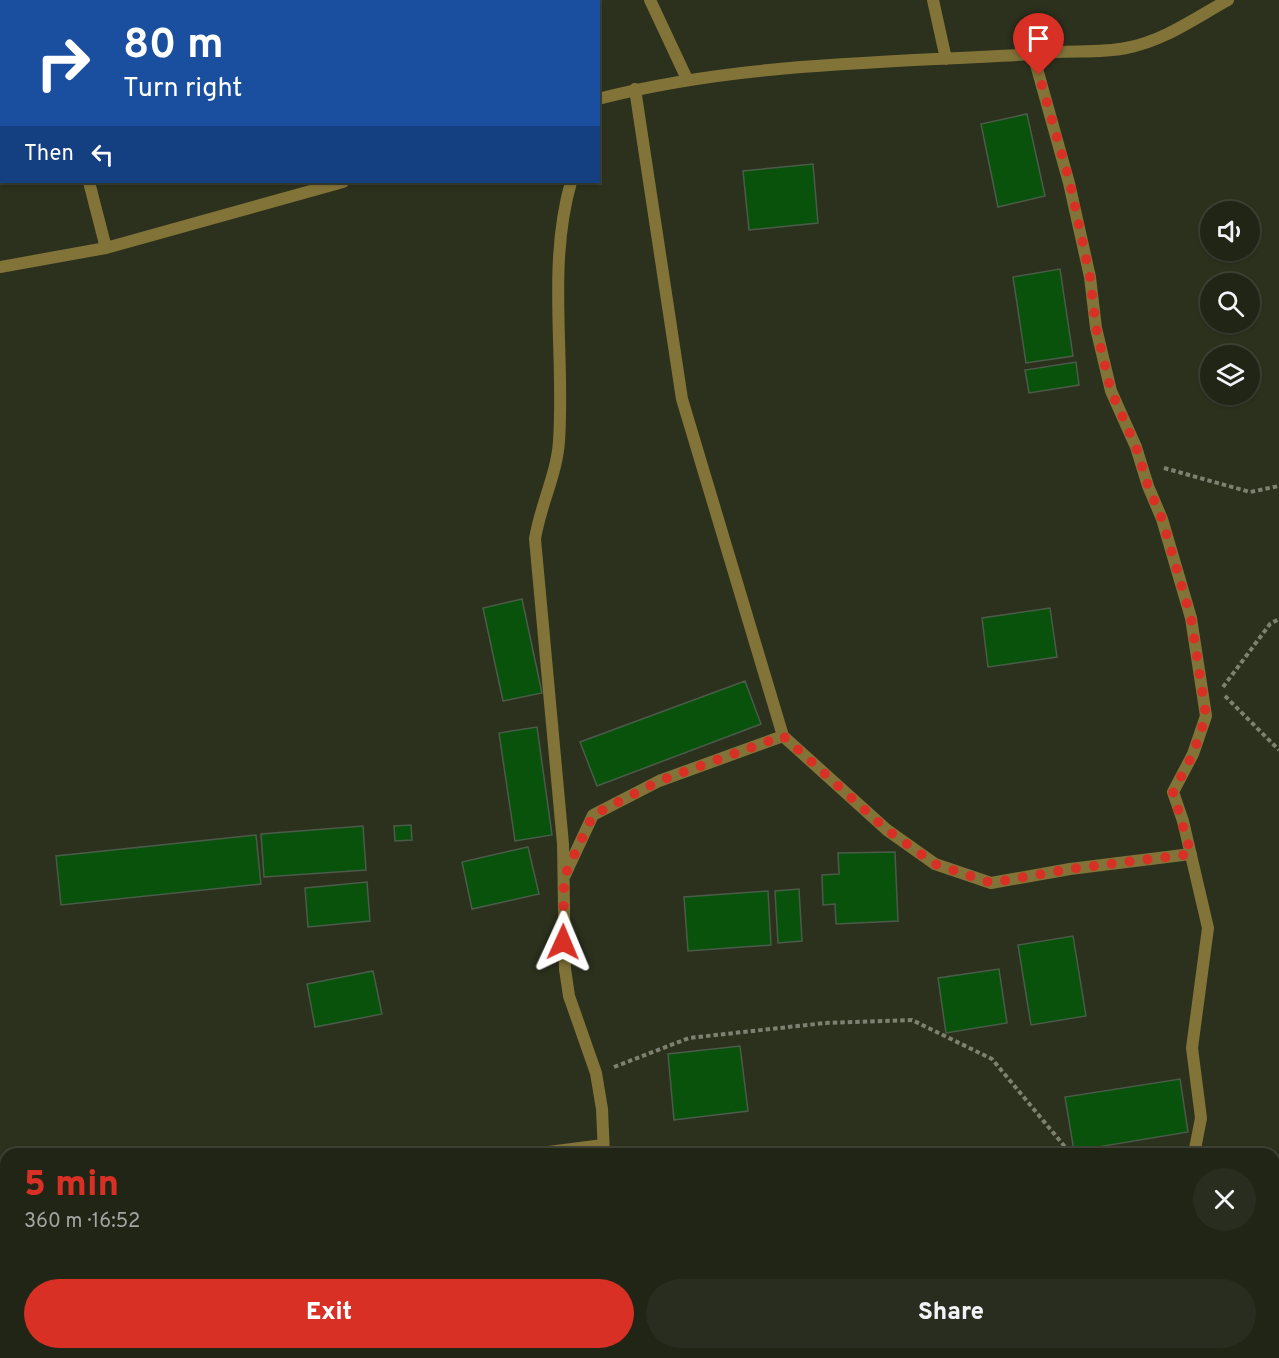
<!DOCTYPE html>
<meta charset="utf-8">
<style>
body{margin:0;font-family:Overpass,sans-serif;background:#292d1f;color:#f1f3f6;height:100vh;display:flex;flex-direction:column;font-size:22px;white-space:nowrap}
*{box-sizing:border-box;margin:0}
p{font-size:20px;color:#a2a5a1}
.icon{flex:none;width:33px;height:33px;fill:none;stroke:currentColor;stroke-width:2;stroke-linecap:round;stroke-linejoin:round}
.map{position:relative;flex:1;overflow:hidden}
.drawer{position:absolute;left:0px;top:1148px;width:1280px;height:212px;display:flex;flex-direction:column;background:#212516;border-radius:18px 18px 0 0;box-shadow:0 2px 4px #0004,0 0 0 2px #3e4235}
.drawer>*{flex:none}
.hud{position:absolute;left:0px;top:0px;width:600px;height:183px;box-shadow:0 2px 4px #0004,0 0 0 2px #3e4235;background:#1a4fa0;color:#fff;overflow:hidden}
.controls{position:absolute;left:1200px;top:201px;display:grid;gap:12px}
.controls a{display:grid;place-items:center;width:60px;height:60px;border-radius:50%;background:#212516;box-shadow:0 2px 4px #0004,0 0 0 2px #3e4235;font-size:30px}
.pin{position:absolute;display:grid;place-items:center;width:51px;height:51px;color:#fff;margin:-62px -26px;border-radius:50% 50% 50% 0;rotate:-45deg;box-shadow:0 0 6px #0007}
.pin .icon{rotate:45deg}
.me{position:absolute;width:66px;margin:-33px;rotate:1deg;stroke-linejoin:round;filter:drop-shadow(0 0 4px #0008)}
.turn{display:flex;align-items:center;gap:21px;height:126px;padding:0 24px;font-size:27px}
.turn .icon{width:78px;height:78px;stroke-width:2.5}
.turn b{display:block;font-size:42px;line-height:51px}
.then{display:flex;align-items:center;height:57px;padding:0 24px;background:#0003;gap:12px;font-size:22px}
.round{display:grid;place-items:center;flex:none;width:63px;height:63px;border-radius:32px;background:#292d1f}
.overview{display:flex;align-items:center;justify-content:space-between;height:102px;padding:0 24px}
h1{font-size:36px;font-weight:800;line-height:45px;color:#d93025}
.button{display:flex;gap:12px;margin-top:auto;padding:12px 24px}
.button a{flex:1;height:69px;border-radius:36px;background:#d93025;color:#fff;font-size:24px;font-weight:800;line-height:69px;text-align:center}
.button a+a{background:#292d1f;color:#f1f3f6}
.map>svg:first-child{display:block}
.building{fill:#09520c;stroke:#4b5b4a;stroke-width:1.5}
.lines{fill:none;stroke-linecap:round;stroke-linejoin:round}
.path{stroke:#7d8171;stroke-width:4;stroke-dasharray:4.5 3;stroke-linecap:butt}
.street{stroke:#827338;stroke-width:12}
.route{stroke:#d93025;stroke-width:10;stroke-dasharray:0 18}
</style>
<div class="map">
<svg width="1279" height="1358" viewBox="0 0 1279 1358">
<rect width="100%" height="100%" fill="#2c311d"/>
<!-- building -->
<path class="building" d="M78,0h71l-71,2z
M334,0h55l1,2h-55z
M399,0h54v2h-54z
M1027,114l18,82 -47,11 -17,-83z
M813,164l5,59 -69,7 -6,-59z
M1060,269l13,87 -47,7 -13,-86z
M1076,362l3,23 -50,8 -4,-23z
M522,599l20,94 -39,8 -20,-93z
M1050,608l7,49 -69,10 -6,-49z
M745,681l16,43 -164,62 -17,-44z
M537,727l15,108 -37,6 -16,-108z
M411,825l1,15 -17,1 -1,-15z
M363,826l3,44 -102,7 -3,-43z
M256,835l5,49 -200,21 -5,-49z
M528,847l11,47 -67,15 -10,-47z
M895,852l3,69 -62,3 -1,-20 -12,1 -1,-30 17,-1 -1,-21z
M367,882l3,39 -62,6 -3,-39z
M799,889l3,52 -24,2 -3,-52z
M768,891l3,54 -83,6 -4,-54z
M1073,936l13,80 -55,9 -13,-80z
M999,969l8,54 -61,10 -8,-55z
M373,971l9,43 -67,13 -8,-43z
M740,1046l8,65 -74,9 -6,-66z
M1180,1079l8,53 -114,19 -9,-54z
M574,1353h39l1,5h-48l-1,-3z
M945,1353h60l1,5h-60z
M1035,1353h64l1,5h-63z
M1265,1353h7l2,5h-21z"/>
<g class="lines">
<!-- path -->
<path class="path" d="M1164,468l86,24 29,-6
M1223,687l47,-63 9,-5
M1225,696l54,54
M614,1067l75,-29 136,-15 87,-3 80,39 79,95
M845,1358l20,-5"/>
<!-- street -->
<path class="street" d="M40,0v2
M650,0l37,79
M933,0l13,59
M1033,54l36,129 21,94 6,51 15,63 25,56 12,39 14,33 29,99 15,98 -13,38 -20,38 10,29 25,107 -16,120 9,70 -7,36
M635,89l47,310 101,337 104,94 48,34 56,19 79,-14 121,-15
M598,99c142,-37 290,-36 435,-45 31,-5 64,0 93,-6 38,-7 69,-30 102,-48
M89,182l17,66
M571,182c-24,84 -6,173 -12,259 -2,33 -19,65 -24,98l28,305 2,125 4,27 27,77 6,36 2,45
M0,267l106,-19 237,-66
M565,875l28,-60 66,-34 124,-45
M533,1154l70,-9
M0,1351l6,-1
M626,1353v5
M1183,1358v-5"/>
</g>
<g class="lines">
<!-- route -->
<path class="route" d="M563,942l1,-65 29,-62 66,-34 124,-45 104,94 48,34 56,19 79,-14 121,-15 -18,-62 20,-38 13,-38 -15,-98 -29,-99 -14,-33 -12,-39 -25,-56 -15,-63 -6,-51 -20,-94 -31,-108"/>
</g>
</svg>
<div class="controls">
<a><svg class="icon" aria-label="sound" viewBox="0 0 24 24"><path d="M4 9h4l5-4v14l-5-4H4zM17 9q2 3 0 6"/></svg></a>
<a><svg class="icon" aria-label="search" viewBox="0 0 24 24"><circle cx="10" cy="10" r="6"/><path d="M15 15l6 6"/></svg></a>
<a><svg class="icon" aria-label="layers" viewBox="0 0 24 24"><path d="M12 4l9 5-9 5-9-5zM3 14l9 5 9-5"/></svg></a>
</div>
<div class="pin" style="left:1039px;top:75px;background:#d93025"><svg class="icon" aria-label="arrive" viewBox="0 0 24 24"><path d="M6 21V4h12l-3 4 3 4H6"/></svg></div>
<svg class="me" style="left:563px;top:942px" viewBox="-20 -20 40 40"><path d="M0-17L14 15 0 8-14 15z" fill="#d93025" stroke="#fff" stroke-width="4"/></svg>
<div class="hud">
<div class="turn"><svg class="icon" aria-label="right" viewBox="0 0 24 24"><path d="M7 20v-9h11M14 6l5 5-5 5"/></svg><div><b>80 m</b>Turn right</div></div>
<div class="then">Then<svg class="icon" aria-label="left" viewBox="0 0 24 24"><path d="M17 20v-9H6M10 6l-5 5 5 5"/></svg></div>
</div>
<section class="drawer">
<div class="overview"><div><h1>5 min</h1><p>360 m · 16:52</p></div><a class="round"><svg class="icon" aria-label="close" viewBox="0 0 24 24"><path d="M6 6l12 12M18 6L6 18"/></svg></a></div>
<div class="button"><a>Exit</a><a>Share</a></div>
</section>
</div>
